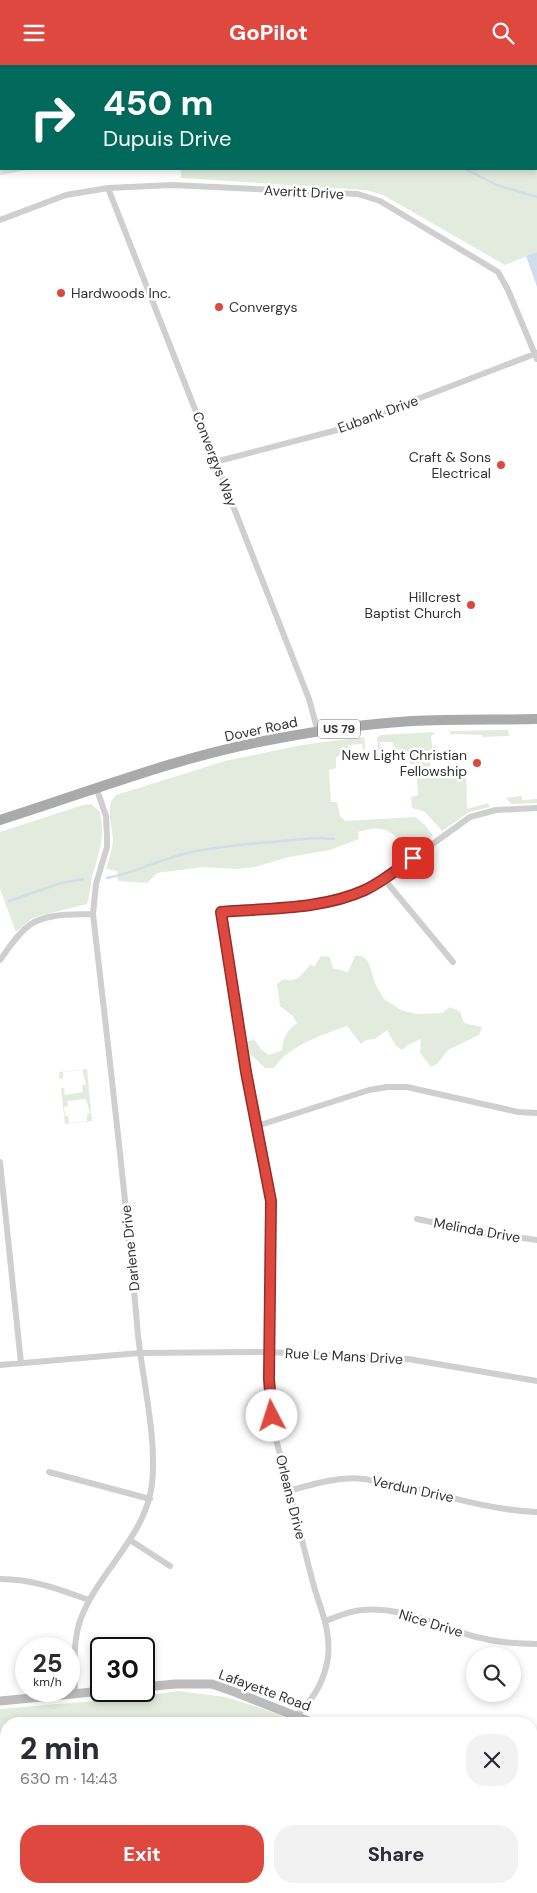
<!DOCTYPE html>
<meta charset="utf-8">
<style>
body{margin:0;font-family:"DM Sans",sans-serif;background:#f2f2f3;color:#2b2b33;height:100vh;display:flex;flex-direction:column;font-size:19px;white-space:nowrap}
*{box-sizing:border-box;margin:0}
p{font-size:16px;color:#7c7c81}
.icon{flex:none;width:28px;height:28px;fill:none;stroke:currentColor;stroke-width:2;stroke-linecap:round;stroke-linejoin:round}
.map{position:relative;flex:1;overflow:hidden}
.drawer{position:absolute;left:0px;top:1652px;width:538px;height:176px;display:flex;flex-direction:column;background:#fff;border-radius:20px 20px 0 0;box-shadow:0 2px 8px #0003}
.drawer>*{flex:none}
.banner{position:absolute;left:0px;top:0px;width:538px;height:105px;box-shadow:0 2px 8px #0003;background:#00695c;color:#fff;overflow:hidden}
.tools{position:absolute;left:466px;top:1582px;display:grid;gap:10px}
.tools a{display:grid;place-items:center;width:55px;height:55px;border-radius:50%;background:#fff;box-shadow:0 2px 8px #0003;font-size:25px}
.speed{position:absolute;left:15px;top:1572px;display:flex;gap:10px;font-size:25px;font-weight:700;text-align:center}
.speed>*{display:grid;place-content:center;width:65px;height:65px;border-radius:50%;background:#fff;box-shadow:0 2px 8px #0003;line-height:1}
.speed small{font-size:12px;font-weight:400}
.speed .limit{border:2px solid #111;border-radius:8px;background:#fff;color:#111}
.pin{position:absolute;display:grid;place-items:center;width:42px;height:42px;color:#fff;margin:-21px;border-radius:10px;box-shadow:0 2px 8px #0006}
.me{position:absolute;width:55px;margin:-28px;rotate:355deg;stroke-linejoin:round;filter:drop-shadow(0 0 4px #0008)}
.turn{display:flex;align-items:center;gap:18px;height:105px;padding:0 20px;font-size:22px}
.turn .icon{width:65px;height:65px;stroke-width:2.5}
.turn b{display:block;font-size:35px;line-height:42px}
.round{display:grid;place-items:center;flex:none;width:52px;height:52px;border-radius:20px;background:#f2f2f3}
.overview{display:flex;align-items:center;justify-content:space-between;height:85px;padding:0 20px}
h1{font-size:30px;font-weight:800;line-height:38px}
.action{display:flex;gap:10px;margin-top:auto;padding:10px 20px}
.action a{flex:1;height:58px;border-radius:20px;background:#df483e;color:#fff;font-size:20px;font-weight:800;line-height:58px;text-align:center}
.action a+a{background:#f2f2f3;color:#2b2b33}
header{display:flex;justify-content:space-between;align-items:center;height:65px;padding:0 20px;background:#df483e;color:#fff;font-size:22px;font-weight:800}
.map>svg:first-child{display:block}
.green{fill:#e3ebde;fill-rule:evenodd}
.water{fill:#cfddec}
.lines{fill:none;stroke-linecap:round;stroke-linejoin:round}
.stream{stroke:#cfddec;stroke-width:2.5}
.minor{stroke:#cfcfcf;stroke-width:6}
.secondary{stroke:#bcbcbc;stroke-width:9}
.primary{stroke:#aaa;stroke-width:10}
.route-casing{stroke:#912f28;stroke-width:12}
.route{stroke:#df483e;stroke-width:9}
.poi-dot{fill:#df483e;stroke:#fff;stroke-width:2}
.labels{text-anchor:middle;stroke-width:5;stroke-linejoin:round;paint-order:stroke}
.shield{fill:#fff;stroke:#707070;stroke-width:1}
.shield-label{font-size:12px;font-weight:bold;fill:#323232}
.street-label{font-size:14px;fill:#323232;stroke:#fff}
.poi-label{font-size:14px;fill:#323232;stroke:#fff;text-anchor:end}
</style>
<header><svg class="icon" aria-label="menu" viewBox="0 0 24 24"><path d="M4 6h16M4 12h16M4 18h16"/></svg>GoPilot<svg class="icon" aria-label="search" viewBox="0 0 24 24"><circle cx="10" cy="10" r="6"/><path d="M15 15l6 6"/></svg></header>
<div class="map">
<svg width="537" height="1828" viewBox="0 0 537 1828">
<rect width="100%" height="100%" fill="#fff"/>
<!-- green -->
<path class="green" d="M0,0h143l-142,1v103h31l-32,6z
M159,0h378v187l-32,13 -122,-70 -17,-5 -185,-12v-9h355v-103z
M508,665l1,6h-2l-24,1 -1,-2 -32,-1v-3z
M434,667v2l-3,2 2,18 -3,1 1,18h35l1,36 21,-6 2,4 -21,5 -27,19 -17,-19 -13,-4 -1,-11 7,-2 -2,-30 -6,-1c-3,-14 -2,-12 -15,-16l-3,-6h-12v7l-2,1 -1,-12 3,-3z
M363,672l2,3v11l-2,-2 -1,-5 -14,1v7l-9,3 -3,3v10l-7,2 2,32h6l3,14 6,5 69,-4 10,8 8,11 -19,15c-6,-2 -9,-5 -13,-9 -14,-15 -24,-16 -43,-10l1,7 -29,11 -41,7 -34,10 -18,2 -34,-2 -46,6 -10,10 -29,-2 -1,-10 -11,-2c3,-9 6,-19 7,-28 0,-14 -9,-35 3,-46l109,-34 77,-16z
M522,731v4l15,-1v4l-26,1 -5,-6z
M91,739l8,7c8,23 -1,44 -7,66 -2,9 -2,19 -5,27l-48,12 -8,3 -15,13 -16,-43v-57l83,-27z
M321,891l9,1 3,11 15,4 7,-16h7l6,5 7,22 9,16 17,11 15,4 26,-1 8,-6 10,5 4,11 18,4 -3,8 -31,15 -11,14 -6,3 -11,-14 1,-14 -13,6 -6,5 -6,-4 -9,-16 -12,9 -9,1 -5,4 -14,-18c-25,9 -57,19 -73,42h-9l-19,-18 -2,-7 10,-4 7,10 8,6 13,-5c1,-12 5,-20 15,-27l-4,-7 -13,-10 -3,-22 7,-5c14,5 18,-6 27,-15l3,3z
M87,1004l5,52 -27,3 -6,-52zM82,1005l4,14 -4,1 1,7 -18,3 -1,-7h-3l-1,-9 3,-1v-6zM86,1034l4,14 -3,1v7l-18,2 -1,-7h-3l-1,-9 4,-1 -1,-5z
M178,1626l47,6 33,10 46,17h-298v146l-6,-10v-35l2,-1 -2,-4v-111l129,-11z
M6,1806v16l168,1 -4,5h-170v-19z"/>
<!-- water -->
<path class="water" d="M537,187v35l-11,-31z"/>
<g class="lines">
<!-- stream -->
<path class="stream" d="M301,0l2,1
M465,104l32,16 40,12
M107,813c29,-5 55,-20 85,-26 40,-8 83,-10 123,-14l19,1
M9,836l52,-18 22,-4"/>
<!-- minor -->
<path class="minor" d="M108,123l201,511 9,33
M0,155l66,-25 42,-7 64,-3 186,9 22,7 118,71 10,18 29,69
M215,397l122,-32 200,-77
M384,814l69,83
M0,895c9,-12 18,-27 31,-36 17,-11 43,-9 62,-10
M257,1061l112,-36 18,-3h20l111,25 19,1
M0,1097l21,201
M417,1154l63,13 57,8
M0,1300l140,-12 129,-1 139,7 129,22
M49,1407l101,27
M289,1426c24,-7 50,-15 75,-12 58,7 114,31 173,33
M130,1475l40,26
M0,1514c32,0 59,10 89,21
M326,1556c12,-5 23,-10 36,-11 40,-4 77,17 114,27 20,5 41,7 61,7
M75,1629c0,-25 -3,-52 6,-76 18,-47 65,-82 71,-134 5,-47 -9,-101 -14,-149 -12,-140 -29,-281 -45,-421l3,-30 11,-37v-10l-1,-21 -10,-29
M296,1651c17,-16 29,-36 32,-59 3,-29 -8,-48 -15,-74 -12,-48 -25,-96 -37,-144l-4,-23 -3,-37 2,-178 -25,-129 -25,-160 93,-8 26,-5 25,-9 19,-11 86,-62 26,-7 41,-2
M398,1822l5,6
M310,1828l2,-6"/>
<!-- secondary -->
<path class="secondary" d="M144,1622l31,-3h37l20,7 84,33
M0,1636l103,-10
M531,1751l6,2"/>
<!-- primary -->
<path class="primary" d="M0,755c89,-28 177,-63 269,-80 47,-9 95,-16 143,-19 41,-2 83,-1 125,-2"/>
</g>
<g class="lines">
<!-- route casing -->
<g class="route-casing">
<path id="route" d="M272,1351l-3,-37 2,-178 -25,-129 -25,-160c47,-4 100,-2 144,-22 17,-8 33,-21 48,-32"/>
</g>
<!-- route -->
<use href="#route" class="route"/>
</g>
<!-- markers -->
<g class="poi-dot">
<circle cx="61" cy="228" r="5"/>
<circle cx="219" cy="242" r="5"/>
<circle cx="501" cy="400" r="5"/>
<circle cx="471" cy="540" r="5"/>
<circle cx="477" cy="698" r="5"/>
</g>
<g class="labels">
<!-- shield labels -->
<rect class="shield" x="318" y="654.5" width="42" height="19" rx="4"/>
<g class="shield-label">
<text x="339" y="668">US 79</text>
</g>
<!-- street labels -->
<g class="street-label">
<text transform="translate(304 127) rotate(3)" y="5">Averitt Drive</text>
<text transform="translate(378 349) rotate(-20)" y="5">Eubank Drive</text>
<text transform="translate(215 394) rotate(69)" y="5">Convergys Way</text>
<text transform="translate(261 664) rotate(-12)" y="5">Dover Road</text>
<text transform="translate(477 1165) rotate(10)" y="5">Melinda Drive</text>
<text transform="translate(130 1183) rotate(-96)" y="5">Darlene Drive</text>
<text transform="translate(344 1291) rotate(3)" y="5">Rue Le Mans Drive</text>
<text transform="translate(413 1424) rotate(12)" y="5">Verdun Drive</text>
<text transform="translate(291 1432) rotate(76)" y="5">Orleans Drive</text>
<text transform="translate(431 1558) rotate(17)" y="5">Nice Drive</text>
<text transform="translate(265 1625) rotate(20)" y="5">Lafayette Road</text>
</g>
<!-- poi labels -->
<g class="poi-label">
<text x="71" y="233" text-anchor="start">Hardwoods Inc.</text>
<text x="229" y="247" text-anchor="start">Convergys</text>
<text x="491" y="397">Craft &amp; Sons<tspan x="491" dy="16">Electrical</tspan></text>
<text x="461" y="537">Hillcrest<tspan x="461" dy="16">Baptist Church</tspan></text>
<text x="467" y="695">New Light Christian<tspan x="467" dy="16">Fellowship</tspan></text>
</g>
</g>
</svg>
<div class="tools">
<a><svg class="icon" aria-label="search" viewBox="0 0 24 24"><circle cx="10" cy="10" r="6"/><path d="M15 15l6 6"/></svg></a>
</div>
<div class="speed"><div>25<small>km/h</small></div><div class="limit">30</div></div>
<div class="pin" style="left:413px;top:793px;background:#d93025"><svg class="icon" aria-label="arrive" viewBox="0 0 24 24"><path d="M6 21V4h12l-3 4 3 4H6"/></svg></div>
<svg class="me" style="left:272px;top:1351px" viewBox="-20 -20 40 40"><circle r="19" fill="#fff"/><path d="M0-13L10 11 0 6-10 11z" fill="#df483e"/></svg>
<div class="banner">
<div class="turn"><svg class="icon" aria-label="right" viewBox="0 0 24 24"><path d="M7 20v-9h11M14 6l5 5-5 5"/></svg><div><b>450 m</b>Dupuis Drive</div></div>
</div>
<section class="drawer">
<div class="overview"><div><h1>2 min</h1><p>630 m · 14:43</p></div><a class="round"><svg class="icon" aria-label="close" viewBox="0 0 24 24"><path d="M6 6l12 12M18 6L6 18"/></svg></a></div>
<div class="action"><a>Exit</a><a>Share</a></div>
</section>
</div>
